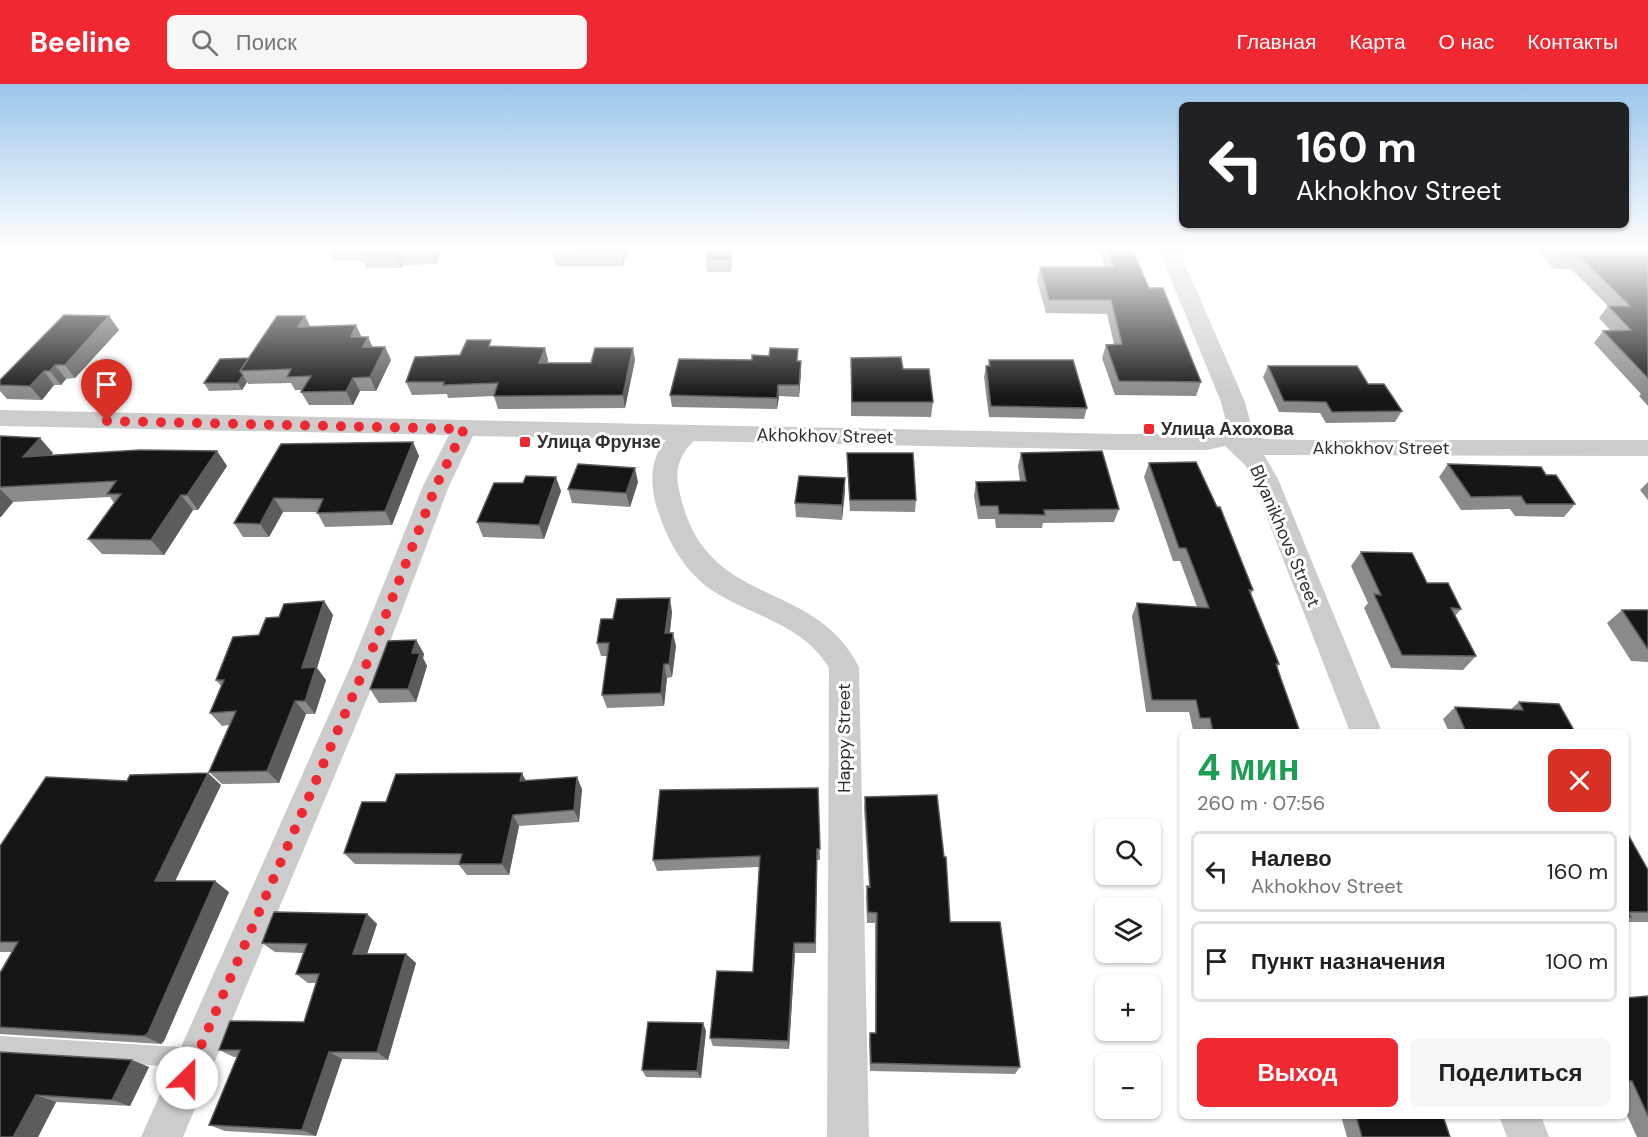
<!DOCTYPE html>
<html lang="ru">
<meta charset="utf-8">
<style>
body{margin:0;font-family:"DM Sans",sans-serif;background:#f6f6f6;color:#202124;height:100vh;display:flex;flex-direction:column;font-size:22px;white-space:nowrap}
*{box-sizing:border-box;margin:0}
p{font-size:20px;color:#757577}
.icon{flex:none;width:33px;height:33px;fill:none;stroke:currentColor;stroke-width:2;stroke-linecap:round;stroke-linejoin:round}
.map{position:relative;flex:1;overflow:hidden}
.drawer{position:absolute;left:1179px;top:645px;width:450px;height:390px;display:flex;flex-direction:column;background:#fff;border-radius:9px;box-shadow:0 2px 4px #0004}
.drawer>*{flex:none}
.top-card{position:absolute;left:1179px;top:18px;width:450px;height:126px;border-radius:9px;box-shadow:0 2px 4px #0004;background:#202124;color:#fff;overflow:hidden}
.controls{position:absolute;left:1095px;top:735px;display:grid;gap:12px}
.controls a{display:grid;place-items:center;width:66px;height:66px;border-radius:9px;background:#fff;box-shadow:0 2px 4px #0004;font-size:30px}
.pin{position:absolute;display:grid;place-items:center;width:51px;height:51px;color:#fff;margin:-62px -26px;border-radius:50% 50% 50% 0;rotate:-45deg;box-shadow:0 0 6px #0007}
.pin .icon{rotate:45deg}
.me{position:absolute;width:66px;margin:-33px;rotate:23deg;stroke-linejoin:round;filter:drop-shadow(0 0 4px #0008)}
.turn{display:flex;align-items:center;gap:21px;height:126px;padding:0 18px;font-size:27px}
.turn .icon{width:78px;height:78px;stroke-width:2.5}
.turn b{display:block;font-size:42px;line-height:51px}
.round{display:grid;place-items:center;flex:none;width:63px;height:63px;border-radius:9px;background:#f6f6f6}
.overview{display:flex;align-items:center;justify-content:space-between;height:102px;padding:0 18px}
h1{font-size:36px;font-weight:800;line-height:45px;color:#1e9e55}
.button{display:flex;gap:12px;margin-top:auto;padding:12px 18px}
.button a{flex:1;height:69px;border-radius:9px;background:#ef2831;color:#fff;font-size:24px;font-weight:800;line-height:69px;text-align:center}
.button a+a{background:#f6f6f6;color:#202124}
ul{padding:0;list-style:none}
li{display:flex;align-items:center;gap:18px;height:81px;margin:0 12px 9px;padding:0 6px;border:3px solid #e0e0e0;border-radius:9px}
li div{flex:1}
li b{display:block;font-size:22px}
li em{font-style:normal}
header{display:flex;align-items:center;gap:36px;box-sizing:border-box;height:84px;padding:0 30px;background:#ef2831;color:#fff}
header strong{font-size:28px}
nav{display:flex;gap:33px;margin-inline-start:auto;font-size:21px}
.search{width:420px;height:54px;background:#f6f6f6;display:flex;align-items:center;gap:15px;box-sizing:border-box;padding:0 21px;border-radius:9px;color:#757577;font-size:22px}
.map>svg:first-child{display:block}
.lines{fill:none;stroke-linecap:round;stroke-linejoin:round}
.service{fill:#ccc;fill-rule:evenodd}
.minor{fill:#ccc;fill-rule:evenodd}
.wall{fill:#8a8a8a}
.shaded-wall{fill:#5c5c5c}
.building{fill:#161616;stroke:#5c5c5c;stroke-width:1.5}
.route{stroke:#ef2831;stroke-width:10;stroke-dasharray:0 18}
.poi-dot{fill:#ef2831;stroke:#fff;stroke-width:2}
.labels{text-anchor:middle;stroke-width:6;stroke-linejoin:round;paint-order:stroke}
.poi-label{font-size:18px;font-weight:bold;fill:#2f2f2f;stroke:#fff;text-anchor:start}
.street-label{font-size:18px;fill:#2f2f2f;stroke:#fff}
</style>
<header>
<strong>Beeline</strong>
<div class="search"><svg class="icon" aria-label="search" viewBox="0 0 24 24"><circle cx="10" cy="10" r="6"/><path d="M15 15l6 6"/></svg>Поиск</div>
<nav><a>Главная</a><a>Карта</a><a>О нас</a><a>Контакты</a></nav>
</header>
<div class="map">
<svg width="1648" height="1053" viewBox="0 0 1648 1053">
<rect width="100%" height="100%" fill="#fff"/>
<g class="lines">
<!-- service -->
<path class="service" d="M0,952l196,12 7,3 3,7 -3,7 -7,3 -196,-12z"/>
<!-- minor -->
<path class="minor" d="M1158,164h20l67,154 5,19 -7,12 22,6 35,1h348v16l-384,-1 14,24 104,253h-32l-98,-253 -7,-14 -20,-19 -18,4h-89l-424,-9c-16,15 -20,31 -14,53 26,117 133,82 179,173l10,470h-42l2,-469c-25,-43 -77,-52 -116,-77 -30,-20 -47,-53 -57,-86 -6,-23 -6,-46 10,-65l-193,-4 -24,50 -67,177 -199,474h-42l211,-474 71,-177 26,-51 -449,-9v-16l1118,24h89l13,-3 6,-10 -5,-19z
M1499,1032h42l8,21h-42z"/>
</g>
<!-- wall -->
<path class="wall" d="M328,164h115l-7,16 -33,1 -2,3h-35l-3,-7h-30z
M554,164h75l-6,18h-68l-3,-14z
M733,164l-2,24h-24l-1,-12z
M1098,164h34l17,40 52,94 -5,14 -81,-1 -13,-37 4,-13 8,-1 -7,-30 -61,-1 -9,-33 3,-13h65z
M1535,164h108l5,6v152l-9,-10 2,-2 -47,-51 9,-12 7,-1 -11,-12 9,-12 -37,-37h-17z
M109,232l10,14 -44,48 -9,1 -5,6h-7l-12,15 -35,-1 -7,-8v-11z
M305,232l5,11 52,10h6l4,10h13l6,13 -15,31h-16l-7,14h-44l-8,-13 2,-2h-8l-4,-7 -43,1 -1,-2 -5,8 -33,1 -5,-8 45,-25z
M493,262l52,2 3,12 -1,3h44l42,-15 2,12 -10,48 -127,1 -4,-13 -46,2 -1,-4 -35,1 -6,-13 54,-27z
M851,274l52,11 30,33 -2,15 -80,-1z
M989,276l98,48 -3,11 -95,-2 -5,-40 2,-11h2z
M798,277h3v11l-2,25 -20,-1 -2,13 -105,-2 -2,-12z
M1268,282l134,45 -7,11 -69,1 -6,-10 -41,-1 -16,-35z
M0,352l53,17 -2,2 166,-4 10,15 -29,44h-5l-29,45 -62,-1 -14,-15 26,-36 -4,-6 -97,5 -13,15z
M281,360l138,12 -27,69 -67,2 -8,-15h-34l-14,25h-26l-9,-14z
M847,369l69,47 -1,12 -65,-1 -3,-47z
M1021,369l98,56 -5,13 -71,1 -1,5h-46l-1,-9h-17l-4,-23 2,-14 44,-1 -2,-15z
M1149,379l104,127 -2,4 28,70 -2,3 4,12 19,53h-98v-1l-9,-1 -4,-18h-43l-14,-96 5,-13 60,4 -17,-46h-7l-29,-84z
M1448,380l98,11 29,29 -11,13 -49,-1 -5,-7 -49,1 -22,-33z
M845,394l-3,42 -46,-3 -1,-14z
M638,398l-8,25 -58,-4 -4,-14z
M1648,398v18l-8,-10z
M561,407l-17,48 -61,-2 -6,-15z
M1361,468l66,31 34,26 -6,7 21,40 -13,14 -72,-2 -27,-60 4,-5 -17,-37z
M324,517l9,14 -16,53 9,12 -11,34h-9l-27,69 -57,1 -13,-12 20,-47 -7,1 -12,-13 11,-27 -5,-6 43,-45 20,-18z
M1622,526h26v52l-17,-1 -24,-38z
M672,528l-2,21 6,13 -4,31 -5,1 -3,28 -57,2 -5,-13 5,-39h-6l-4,-13z
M416,556l8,14 -1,4 4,8 -11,36 -37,1 -9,-14z
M1519,618l56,30h-126l-6,-13 12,-12 55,3z
M526,697l56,8 -3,33 -60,4 -10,49h-42l-8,-10 -104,-1 -11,-11 42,-51z
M221,701l-46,96 54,11 -65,149 -3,3 -161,-10v-61l12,-21h-12v-106z
M818,704l2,72h-3l-1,93h-21l-6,96 -76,-3 -3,-8 43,-66 6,-105 -102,4 -4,-11z
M865,713l85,125 70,145 -5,7 -145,-3 -1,-30 1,-8h5v-110h-8l-1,-26 1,-11h2l-5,-78z
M1626,747l22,39v52h-22z
M367,830l10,10 -10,30h39l10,9 -28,97 -46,-1 -26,77 -91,-5 -16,-6 28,-68h-3l-15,-7 85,-28 12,-39h-8l-12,-9 7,-21 -28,-1 -13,-9z
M1648,912v141h-11l-11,-24v-115z
M703,939l3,8 -5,47 -55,-1 -4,-7z
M0,968l149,15 -19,39 -74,-4 -18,35h-38z
M1341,1032h102l7,21h-103z"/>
<!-- shaded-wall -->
<path class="shaded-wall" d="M433,164h10l-7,16 -5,-13z
M622,164h7l-6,18 -2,-13z
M731,164h2l-2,24 -1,-12z
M398,168l5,13 -2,3 -5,-13z
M109,232l10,14 -44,48 -10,-13z
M305,232l7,14 -14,-3z
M356,241l6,13 -11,-1z
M368,253l6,13 -11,-3z
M385,263l6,13 -15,31 -6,-14z
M545,264l3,12 -5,16 -4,-13z
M633,264l2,12 -10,48 -2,-13z
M801,277v11l-2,25v-12z
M55,281l11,14 -5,6 -11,-14z
M44,287l10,14 -12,15 -12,-14z
M243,291l4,7 -5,8 -4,-7z
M353,294l7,13 -7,14 -7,-14z
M778,301l1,11 -2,13v-11z
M40,354l13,15 -16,20 -14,-16z
M413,358l6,14 -27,69 -7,-14z
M217,367l10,15 -29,44 -11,-15z
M635,384l3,14 -8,25 -4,-14z
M556,393l5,14 -17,48 -5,-14z
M845,394v14l-3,28v-15z
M0,405l13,13 -12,15h-1z
M181,411l12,15 -29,45 -13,-15z
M274,414l9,14 -14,25 -9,-13z
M670,514l2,14 -4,35 -3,-14z
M324,517l9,14 -16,53 9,12 -11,34 -10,-13 -3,-33z
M673,549l3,13 -4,31 -3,-13z
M416,556l8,14 -1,4 4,8 -11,36 -8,-13 4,-36z
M664,580l3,14 -3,28 -3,-13z
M295,617l11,13 -27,69 -12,-12z
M208,689l13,12 -51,107 -15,-11z
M522,689l6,12 -8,-4z
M577,693l5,12 -3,33 -5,-12z
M513,731l6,11 -10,49 -7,-11z
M215,797l14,11 -65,149 -3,3 -17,-8z
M367,830l10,10 -13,39 -11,-9z
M794,859l1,10 -6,96 -1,-8z
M406,870l10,9 -28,97 -11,-8z
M703,939l3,8 -5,47 -4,-7z
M329,968l13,7 -26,77 -14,-6z
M132,976l17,7 -19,39 -18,-6z
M36,1011l20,7 -18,35h-25z"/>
<!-- building -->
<path class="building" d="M365,164h68l-2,3 -33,1 -2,3h-35z
M554,164h68l-1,5 -69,-1z
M708,164h23l-1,12h-24z
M1107,164h25l17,40h14l38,94 -82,-1 -13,-36 16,-1 -11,-44h-62l-9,-33h74z
M1554,164h89l5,6v124l-45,-47 28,-1 -23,-24h22l-50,-49h-18z
M64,231l45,1 -44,49h-10l-5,6h-6l-14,15 -30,-1v-5z
M277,232h28l-7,11 58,-2 -5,12h17l-5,10h22l-15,30 -17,1 -7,13 -45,1 10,-16 -24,1 4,-8 -51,2z
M467,256h24l-2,6 56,2 -6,15h52l4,-15h38l-10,47 -129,1 4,-13 -55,2 1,-3h-38l9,-25 45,-2z
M770,264l28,1 -1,12h4l-2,24h-21l-1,13 -107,-3 9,-36 73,1v-5l17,1z
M901,273l2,12h26l4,33h-81l-1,-44z
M249,274l-9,13 3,4 -5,8h-34l16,-24z
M989,276h84l14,48 -96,-2 -5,-40h4z
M1268,282h89l11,18h16l18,27 -70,1 -6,-10 -42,-1z
M0,352l40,2 -17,19 117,-7 77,1 -30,44h-6l-30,45 -63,-1 33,-45h-14l9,-13 -116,6z
M413,358l-28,69 -68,2 6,-14 -49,-1 -14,26 -26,-1 47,-79z
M1102,367l17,58 -75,1 1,5 -46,-1 -1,-8h-18l-4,-24 50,-1 -5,-28z
M847,369h66l3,47h-66z
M1196,378l21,45h3l33,83h-4l30,74h-3l5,15 19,53h-87l-3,-14h-10l-4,-18h-44l-15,-97 72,5 -23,-60h-7l-30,-85z
M578,380l57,4 -9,25 -58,-4z
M1448,380l93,3 5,8h10l19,29h-49l-5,-8 -50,1z
M526,392l30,1 -17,48 -62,-3 17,-39h29z
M799,392l46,2 -3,27 -47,-2z
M1361,468l51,1 15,30h21l13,26 -10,-1 25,48 -74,-1 -28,-61 7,1z
M670,514l-5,35h8l-4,31h-5l-3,29 -59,2 7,-52h-12l4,-24h12l4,-20z
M324,517l-22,67 14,-1 -11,34h-10l-28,70 -58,1 27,-61 -26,2 14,-33h-8l17,-43 26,-2 7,-17 13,-1 5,-13z
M1622,526h26v38h-1z
M416,556l-4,13h8l-12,36h-38l18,-48z
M1519,618l40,2 16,28h-109l-11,-25 68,3z
M208,689l-53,108h60l-67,152 -4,3 -144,-9v-54l18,-31h-18v-96l46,-69 81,4 3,-6z
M522,689l-2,8 57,-4 -3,33 -61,5 -11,49h-43l3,-10 -118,-1 18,-51h24l10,-28z
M818,704l2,61h-3l-2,94h-21l-6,98 -78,-3 7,-67 36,1 7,-116 -107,4 7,-70z
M937,711l7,62h2l4,65h50l20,145 -149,-4 -1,-30h6l1,-120 -9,-1 -1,-26 3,1 -5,-90z
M1626,747l22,39v42h-20l3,5h-5z
M274,828l93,2 -14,40h53l-29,98h-48l-27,78 -93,-5 31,-75h-21l11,-29 74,1 15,-48h-23l11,-30 -45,-1z
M1648,912v120l-16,-35h-6v-30h1l-1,-53z
M648,938l55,1 -6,48 -55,-1z
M0,968l132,8 -20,40 -76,-5 -23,42h-13z
M1356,1032h87l7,21h-88z"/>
<!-- sky -->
<linearGradient id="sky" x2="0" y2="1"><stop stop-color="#9bc5ea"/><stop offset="0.53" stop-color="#fff"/><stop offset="1" stop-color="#fff" stop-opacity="0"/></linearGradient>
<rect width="1648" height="312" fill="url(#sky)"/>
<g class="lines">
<!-- route -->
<path class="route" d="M107,337l357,8 -28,57 -69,177 -180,415"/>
</g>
<!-- markers -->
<g class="poi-dot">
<rect x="1143" y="339" width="12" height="12" rx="3"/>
<rect x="519" y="352" width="12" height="12" rx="3"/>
</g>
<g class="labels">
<!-- poi labels -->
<g class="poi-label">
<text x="1161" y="351">Улица Ахохова</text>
<text x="537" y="364">Улица Фрунзе</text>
</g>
<!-- street labels -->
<g class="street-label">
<text transform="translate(825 352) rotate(1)" y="6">Akhokhov Street</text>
<text x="1381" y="370">Akhokhov Street</text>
<text transform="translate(1285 452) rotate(67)" y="6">Blyanikhovs Street</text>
<text transform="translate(844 654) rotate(-90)" y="6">Happy Street</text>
</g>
</g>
</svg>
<div class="controls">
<a><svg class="icon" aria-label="search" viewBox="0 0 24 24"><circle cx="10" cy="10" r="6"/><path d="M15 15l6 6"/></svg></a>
<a><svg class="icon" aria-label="layers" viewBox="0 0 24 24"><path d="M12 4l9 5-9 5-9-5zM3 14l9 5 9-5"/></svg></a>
<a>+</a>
<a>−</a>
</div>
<div class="pin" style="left:107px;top:337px;background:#d93025"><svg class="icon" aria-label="arrive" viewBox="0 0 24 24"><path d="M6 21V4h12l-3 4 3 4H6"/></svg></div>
<svg class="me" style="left:187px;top:994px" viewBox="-20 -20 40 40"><circle r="19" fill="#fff"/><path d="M0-13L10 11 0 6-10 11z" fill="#ef2831"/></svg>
<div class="top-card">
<div class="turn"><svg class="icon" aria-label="left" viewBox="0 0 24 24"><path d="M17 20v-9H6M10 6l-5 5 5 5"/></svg><div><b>160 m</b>Akhokhov Street</div></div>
</div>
<section class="drawer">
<div class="overview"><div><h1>4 мин</h1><p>260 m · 07:56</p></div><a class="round" style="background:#d93025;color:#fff"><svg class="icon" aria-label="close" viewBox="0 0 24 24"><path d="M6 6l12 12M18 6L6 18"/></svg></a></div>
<ul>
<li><svg class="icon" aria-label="left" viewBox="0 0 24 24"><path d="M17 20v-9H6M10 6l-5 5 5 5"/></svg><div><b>Налево</b><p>Akhokhov Street</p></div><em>160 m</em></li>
<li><svg class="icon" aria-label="arrive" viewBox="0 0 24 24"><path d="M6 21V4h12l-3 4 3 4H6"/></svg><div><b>Пункт назначения</b></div><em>100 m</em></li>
</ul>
<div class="button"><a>Выход</a><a>Поделиться</a></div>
</section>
</div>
